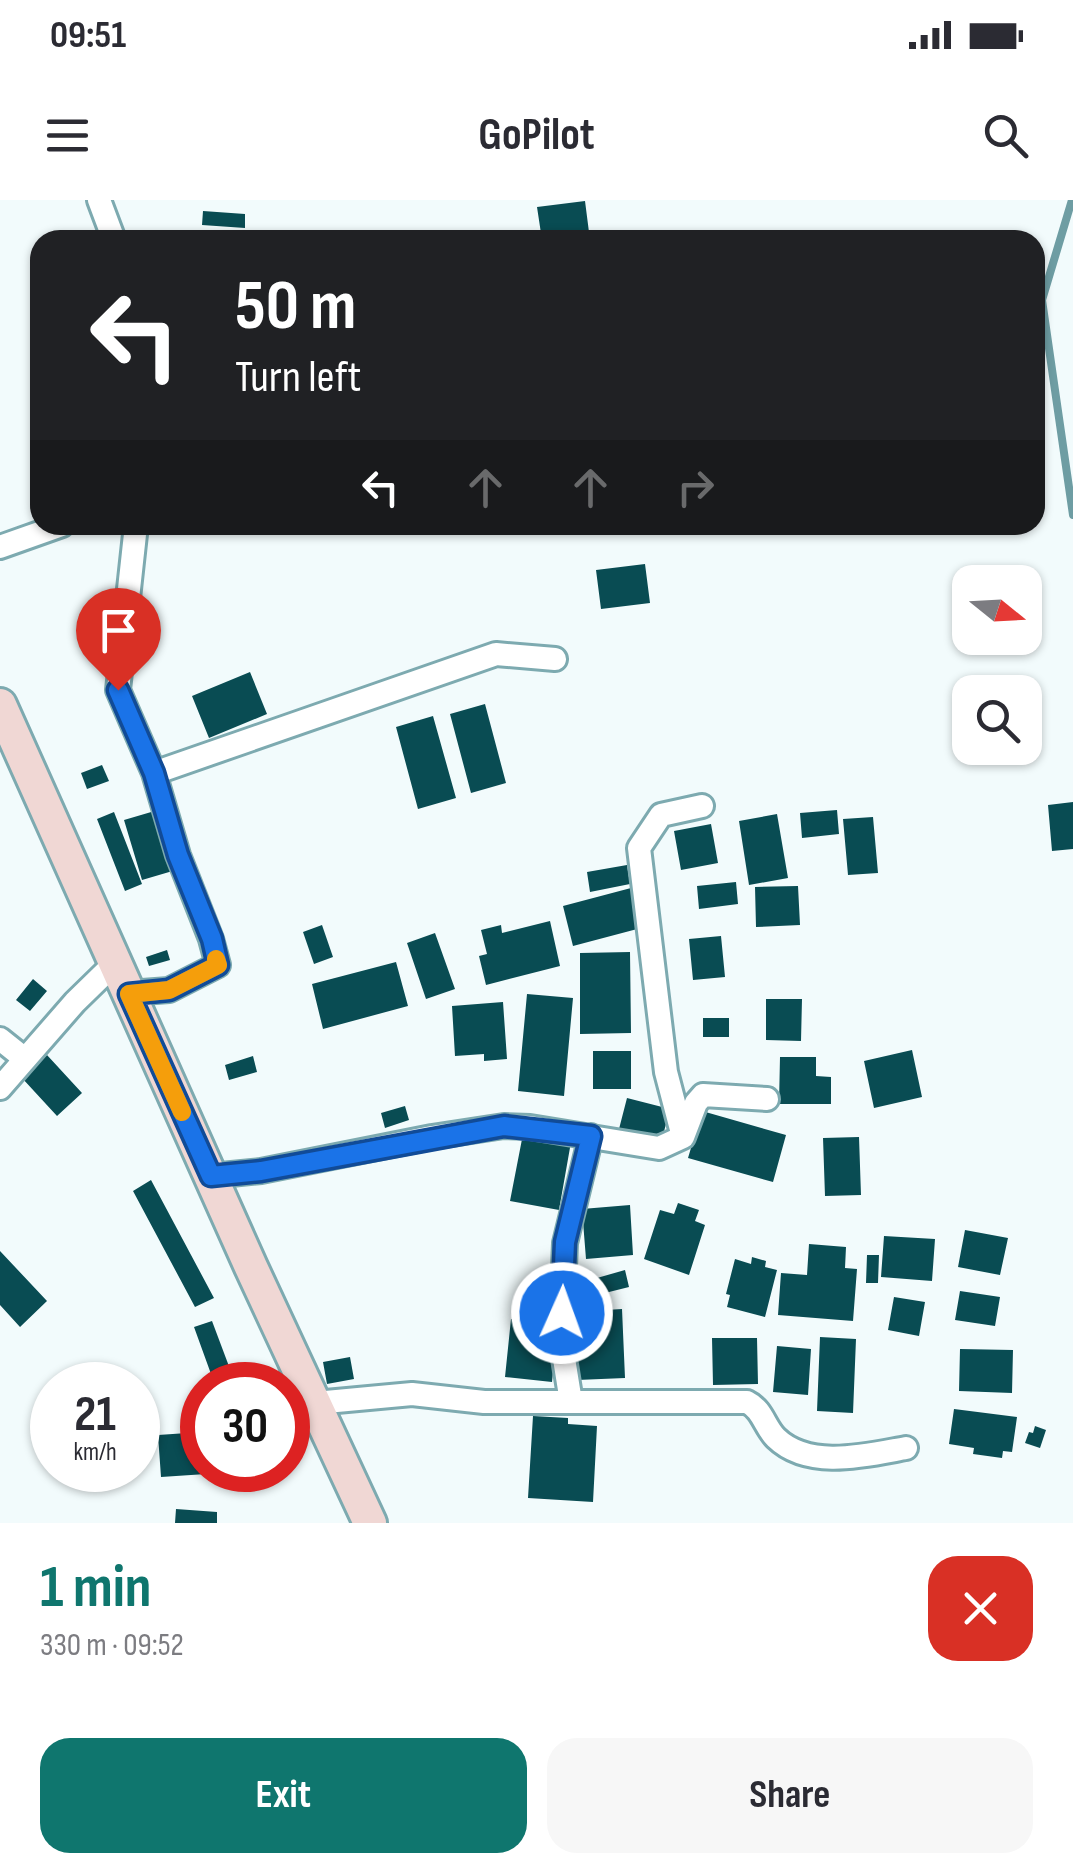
<!DOCTYPE html>
<meta charset="utf-8">
<style>
body{margin:0;font-family:"Sofia Sans Condensed",sans-serif;background:#f7f7f7;color:#2b2b33;height:100vh;display:flex;flex-direction:column;font-size:38px;white-space:nowrap}
*{box-sizing:border-box;margin:0}
p{font-size:32px;color:#7c7c81}
.icon{flex:none;width:55px;height:55px;fill:none;stroke:currentColor;stroke-width:2;stroke-linecap:round;stroke-linejoin:round}
.map{position:relative;height:1323px;overflow:hidden}
.sheet{display:flex;flex-direction:column;background:#fff;flex:1}
.sheet>*{flex:none}
.banner{position:absolute;left:30px;top:30px;width:1015px;height:305px;border-radius:30px;box-shadow:0 2px 8px #0004;background:#202124;color:#fff;overflow:hidden}
.needle{width:65px;rotate:108deg}
.buttons{position:absolute;left:952px;top:365px;display:grid;gap:20px}
.buttons a{display:grid;place-items:center;width:90px;height:90px;border-radius:20px;background:#fff;box-shadow:0 2px 8px #0004;font-size:50px}
.speed{position:absolute;left:30px;top:1162px;display:flex;gap:20px;font-size:50px;font-weight:700;text-align:center}
.speed>*{display:grid;place-content:center;width:130px;height:130px;border-radius:50%;background:#fff;box-shadow:0 2px 8px #0004;line-height:1}
.speed small{font-size:25px;font-weight:400}
.speed .limit{border:15px solid #d22;background:#fff;color:#111}
.pin{position:absolute;display:grid;place-items:center;width:85px;height:85px;color:#fff;margin:-102px -42px;border-radius:50% 50% 50% 0;rotate:-45deg;box-shadow:0 0 10px #0007}
.pin .icon{rotate:45deg}
.me{position:absolute;width:110px;margin:-55px;rotate:2deg;stroke-linejoin:round;filter:drop-shadow(0 0 8px #0008)}
.turn{display:flex;align-items:center;gap:35px;height:210px;padding:0 40px;font-size:45px}
.turn .icon{width:130px;height:130px;stroke-width:2.5}
.turn b{display:block;font-size:70px;line-height:85px}
.lanes{display:flex;align-items:center;height:95px;padding:0 40px;background:#0003;justify-content:center;gap:50px;direction:ltr}
.lanes .off{opacity:.35}
.round{display:grid;place-items:center;flex:none;width:105px;height:105px;border-radius:30px;background:#f7f7f7}
.headline{display:flex;align-items:center;justify-content:space-between;height:170px;padding:0 40px}
h1{font-size:60px;font-weight:700;line-height:75px;color:#0f766e}
.action{display:flex;gap:20px;margin-top:auto;padding:20px 40px}
.action a{flex:1;height:115px;border-radius:30px;background:#0f766e;color:#fff;font-size:40px;font-weight:700;line-height:115px;text-align:center}
.action a+a{background:#f7f7f7;color:#2b2b33}
.status{display:flex;justify-content:space-between;align-items:center;height:70px;padding:0 50px;background:#fff;direction:ltr}
.status svg{height:28px;fill:currentColor}
header{display:flex;justify-content:space-between;align-items:center;height:130px;padding:0 40px;background:#fff;font-size:45px;font-weight:700}
.map>svg:first-child{display:block}
.lines{fill:none;stroke-linecap:round;stroke-linejoin:round}
.stream{stroke:#6e9da3;stroke-width:8}
.building{fill:#094c53}
.street-casing{stroke:#7daab0;stroke-width:28}
.secondary-casing{stroke:#7daab0;stroke-width:38}
.street{stroke:#fff;stroke-width:22}
.secondary{stroke:#f0d7d4;stroke-width:32}
.route-casing{stroke:#114b97;stroke-width:25}
.route{stroke:#1a73e8;stroke-width:18}
.slow{stroke:#f59e0b;stroke-width:18}
</style>
<div class="status"><b>09:51</b><svg viewBox="0 0 49 12"><path d="M0 12V9h3v3zM5 12V6h3v6zM10 12V3h3v9zM15 12V0h3v12zM26 1h20v11H26zM47 4h2v5h-2z"/></svg></div>
<header><svg class="icon" aria-label="menu" viewBox="0 0 24 24"><path d="M4 6h16M4 12h16M4 18h16"/></svg>GoPilot<svg class="icon" aria-label="search" viewBox="0 0 24 24"><circle cx="10" cy="10" r="6"/><path d="M15 15l6 6"/></svg></header>
<div class="map">
<svg width="1073" height="1323" viewBox="0 0 1073 1323">
<rect width="100%" height="100%" fill="#f2fbfc"/>
<g class="lines">
<!-- stream -->
<path class="stream" d="M1072,0l-30,100 31,215"/>
</g>
<!-- building -->
<path class="building" d="M585,1l5,39h-48l-5,-33z
M203,11l42,3v14l-43,-3z
M1040,216l5,41 -10,1v-41z
M645,364l5,39 -49,6 -5,-39z
M250,472l17,42 -58,24 -17,-42z
M485,504l21,79 -35,10 -21,-79z
M433,516l23,82 -38,11 -22,-82z
M102,565l7,16 -22,8 -6,-16z
M1073,602v47l-21,2 -4,-46z
M158,610l18,60 -34,10 -18,-60z
M837,610l2,24 -37,4 -2,-25z
M114,612l28,72 -17,7 -28,-72z
M777,614l11,64 -39,7 -10,-64z
M873,617l5,56 -30,2 -5,-56z
M711,624l7,39 -37,7 -7,-39z
M627,665l3,19 -40,8 -3,-20z
M736,682l2,22 -39,5 -2,-23z
M798,686l2,39 -44,2 -1,-40z
M631,688l10,40 -68,18 -10,-40z
M550,721l10,45 -74,19 -7,-29 8,-2 -6,-24 20,-5 1,8z
M322,725l11,32 -19,7 -11,-32z
M435,733l20,56 -29,10 -19,-56z
M721,736l4,41 -32,3 -4,-41z
M167,750l3,10 -21,6 -3,-9z
M630,752l1,81 -51,1v-81z
M396,762l12,44 -85,23 -11,-45z
M33,779l14,12 -17,20 -14,-11z
M527,794l46,4 -9,98 -46,-5z
M766,799h36l-1,42 -35,-1z
M503,802l4,57 -23,2v-7l-29,2 -3,-50z
M703,818h26v19h-26z
M912,850l10,47 -48,11 -10,-47z
M593,851h38v38h-38z
M47,855l35,38 -25,23 -35,-38z
M253,856l4,16 -28,8 -4,-15z
M780,857h36v19l15,1v27h-52z
M627,898l43,11 -8,30 -43,-10z
M405,906l4,14 -24,8 -4,-15z
M702,911l84,24 -13,47 -85,-24z
M523,934l48,8 -12,68 -49,-9z
M859,937l2,58 -36,1 -2,-58z
M151,980l63,118 -19,9 -62,-116z
M678,1003l21,7 -4,11 10,4 -16,50 -45,-16 16,-49 14,4z
M630,1005l3,50 -47,4 -4,-50z
M965,1030l43,8 -8,37 -42,-8z
M884,1036l51,3 -3,42 -51,-4z
M809,1044l37,3 -1,21 12,1 -4,52 -75,-6 3,-42 26,2z
M0,1051l47,50 -27,26 -20,-22z
M867,1055h12l-1,28h-12z
M752,1057l14,4 -1,6 12,3 -12,47 -38,-10 3,-12 -4,-1 9,-35 16,5z
M625,1070l4,17 -28,7 -4,-16z
M960,1091l40,6 -5,29 -40,-6z
M894,1097l31,5 -6,34 -31,-6z
M622,1109l3,69 -48,2 -4,-68z
M511,1119l47,5 -6,58 -47,-5z
M212,1121l24,64h-21l-21,-58z
M820,1137l36,2 -3,74 -36,-2z
M712,1138h45l1,46 -45,1z
M777,1146l34,3 -3,46 -35,-3z
M960,1149l53,1 -1,43 -53,-2z
M350,1157l4,22 -27,5 -4,-22z
M954,1209l63,8 -5,35 -9,-1 -1,7 -29,-4 1,-6 -25,-4z
M533,1216l35,2v6l29,2 -4,76 -65,-4z
M1035,1226l11,4 -6,18 -15,-5 4,-11 4,1z
M202,1232v38h19v3l-60,4 -3,-42z
M176,1309l41,3v11h-42z"/>
<g class="lines">
<!-- street casing -->
<g class="street-casing">
<path id="street" d="M99,0l15,40
M0,347l62,-22
M154,573l342,-119 59,5
M129,793l40,-3 49,-25 -7,-26 -33,-84 -24,-82 -36,-83 18,-165
M0,839l25,20
M0,888l75,-86 40,-39
M683,937l-17,-65 -27,-224 22,-33 41,-9
M211,976l50,-5 171,-34 72,-11 26,1 129,21 24,-11 13,-34 7,-8 64,4
M571,1202l-10,-62 4,-97 26,-107
M315,1203l97,-9 72,8h263c16,8 17,24 29,36 33,32 91,17 130,10"/>
</g>
<!-- secondary casing -->
<g class="secondary-casing">
<path id="secondary" d="M0,505l251,562 119,256"/>
</g>
<!-- street -->
<use href="#street" class="street"/>
<!-- secondary -->
<use href="#secondary" class="secondary"/>
</g>
<g class="lines">
<!-- route casing -->
<g class="route-casing">
<path id="route" d="M118,490l36,83 24,82 34,84 6,26 -49,25 -40,4 82,182 50,-5 243,-45 87,10 -26,106 -3,71"/>
</g>
<!-- route -->
<use href="#route" class="route"/>
<!-- slow -->
<path class="slow" d="M182,912l-53,-118 40,-4 49,-25 -2,-6"/>
</g>
</svg>
<div class="buttons">
<a><svg class="needle" viewBox="-14 -14 28 28"><path d="M0-13l5 13h-10z" fill="#e53935"/><path d="M0 13l5-13h-10z" fill="#7c7c81"/></svg></a>
<a><svg class="icon" aria-label="search" viewBox="0 0 24 24"><circle cx="10" cy="10" r="6"/><path d="M15 15l6 6"/></svg></a>
</div>
<div class="speed"><div>21<small>km/h</small></div><div class="limit">30</div></div>
<div class="pin" style="left:118px;top:490px;background:#d93025"><svg class="icon" aria-label="arrive" viewBox="0 0 24 24"><path d="M6 21V4h12l-3 4 3 4H6"/></svg></div>
<svg class="me" style="left:562px;top:1113px" viewBox="-20 -20 40 40"><circle r="17" fill="#1a73e8" stroke="#fff" stroke-width="3"/><path d="M0-11L8 9 0 5-8 9z" fill="#fff"/></svg>
<div class="banner">
<div class="turn"><svg class="icon" aria-label="left" viewBox="0 0 24 24"><path d="M17 20v-9H6M10 6l-5 5 5 5"/></svg><div><b>50 m</b>Turn left</div></div>
<div class="lanes"><svg class="icon" aria-label="left" viewBox="0 0 24 24"><path d="M17 20v-9H6M10 6l-5 5 5 5"/></svg><svg class="icon off" aria-label="ahead" viewBox="0 0 24 24"><path d="M12 20V5M6 11l6-6 6 6"/></svg><svg class="icon off" aria-label="ahead" viewBox="0 0 24 24"><path d="M12 20V5M6 11l6-6 6 6"/></svg><svg class="icon off" aria-label="right" viewBox="0 0 24 24"><path d="M7 20v-9h11M14 6l5 5-5 5"/></svg></div>
</div>
</div>
<section class="sheet">
<div class="headline"><div><h1>1 min</h1><p>330 m · 09:52</p></div><a class="round" style="background:#d93025;color:#fff"><svg class="icon" aria-label="close" viewBox="0 0 24 24"><path d="M6 6l12 12M18 6L6 18"/></svg></a></div>
<div class="action"><a>Exit</a><a>Share</a></div>
</section>
